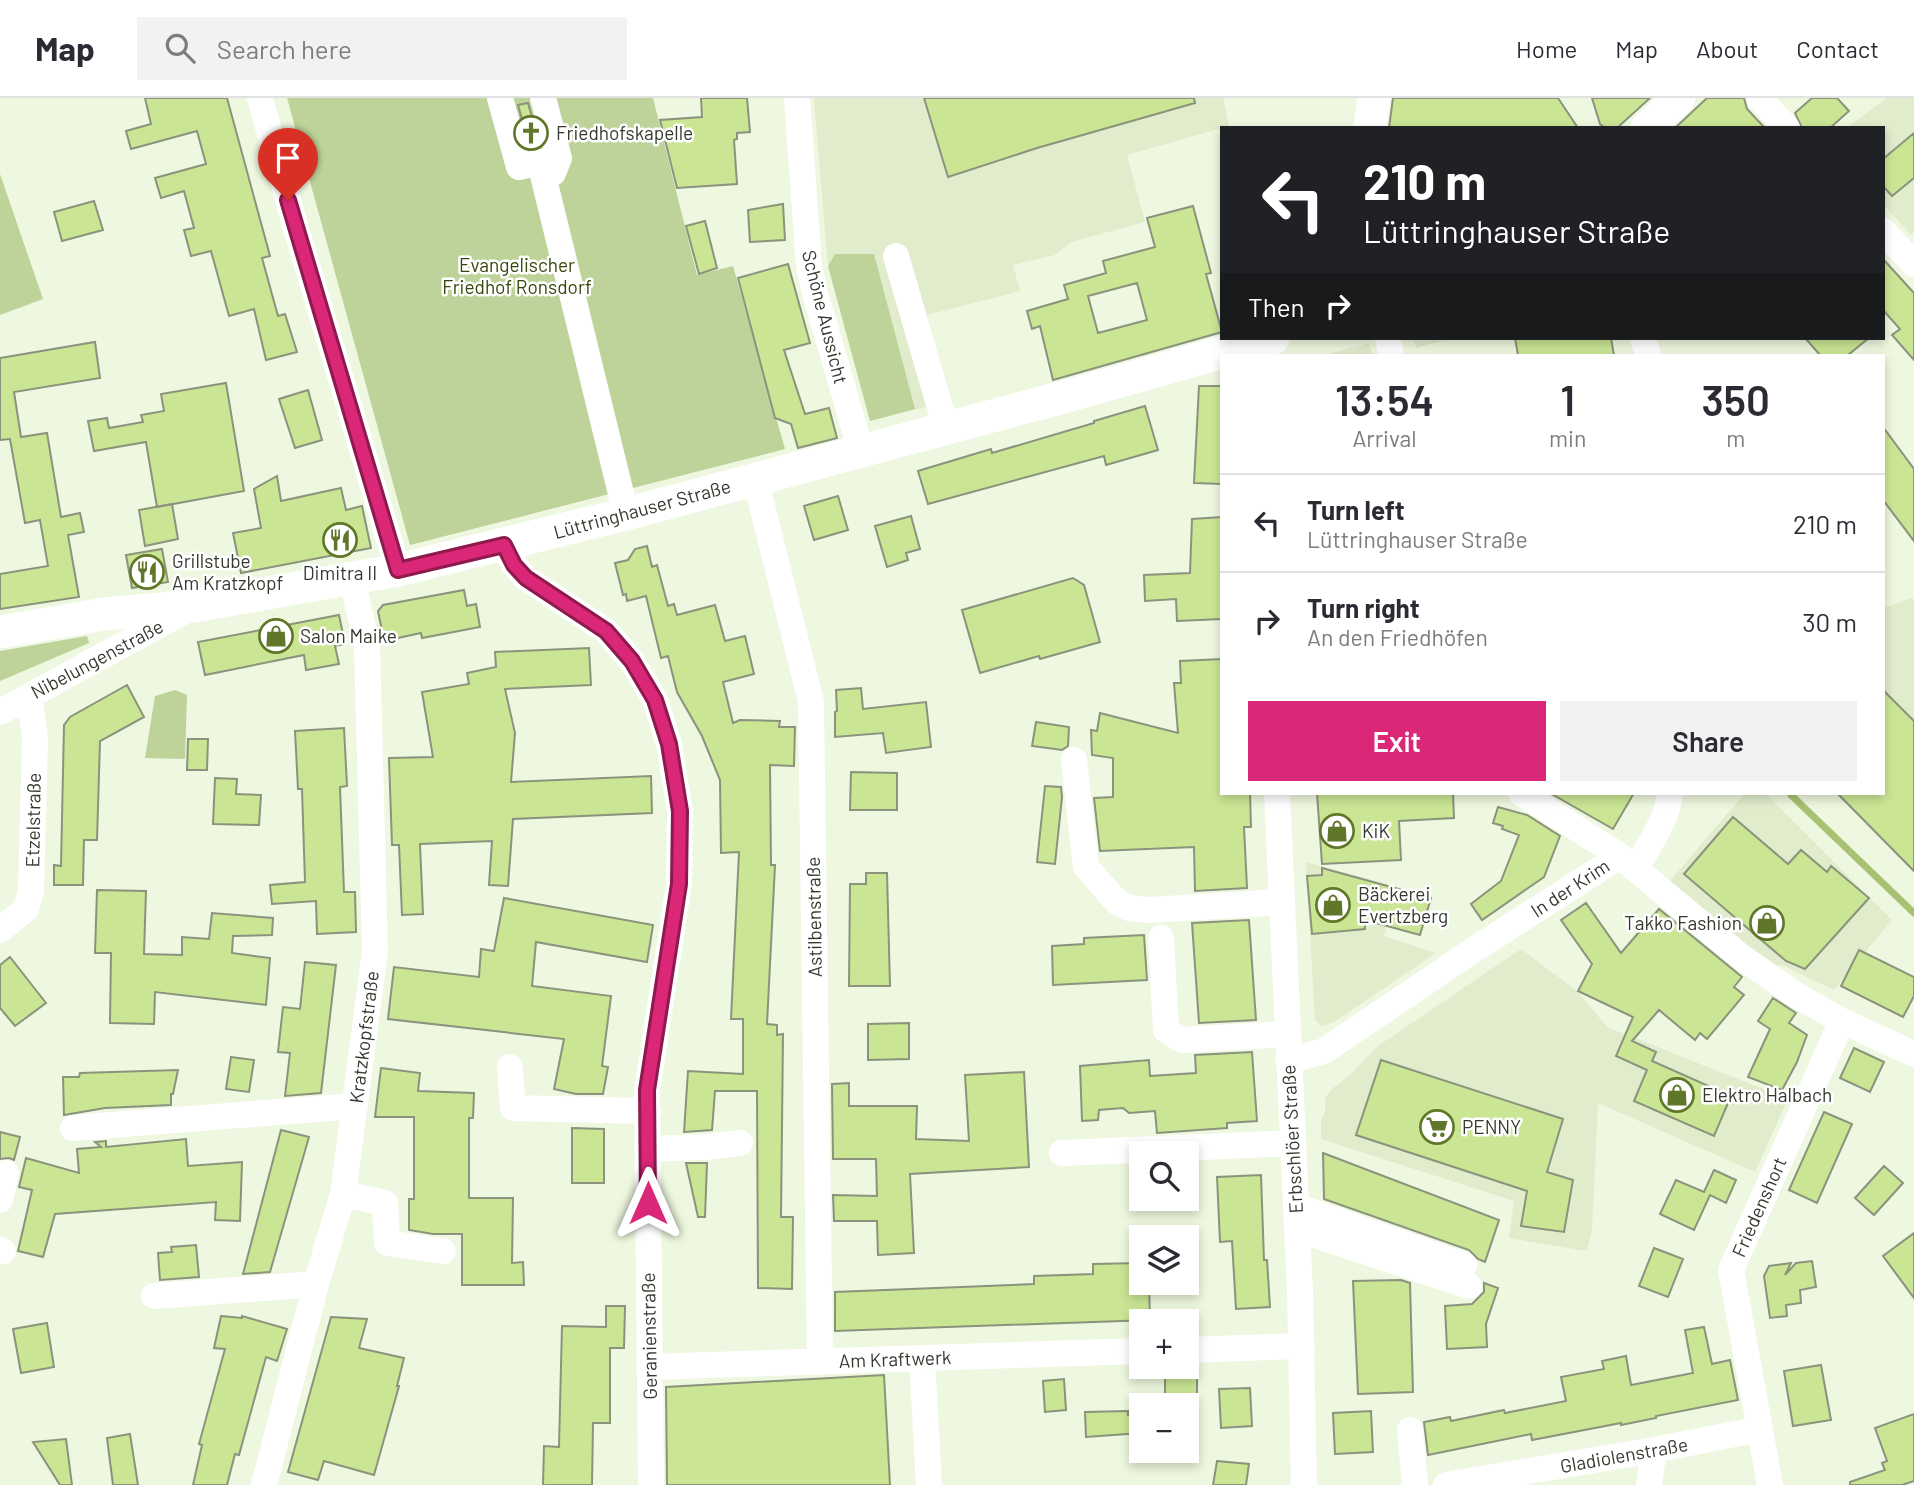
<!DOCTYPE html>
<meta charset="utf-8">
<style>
body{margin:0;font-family:Barlow,sans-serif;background:#f2f2f3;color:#2b2b33;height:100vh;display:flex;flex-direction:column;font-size:26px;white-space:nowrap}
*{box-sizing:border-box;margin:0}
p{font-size:23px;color:#7c7c81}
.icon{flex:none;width:38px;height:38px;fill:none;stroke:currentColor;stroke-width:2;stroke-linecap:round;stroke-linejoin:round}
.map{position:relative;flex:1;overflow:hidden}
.sheet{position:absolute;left:1220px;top:256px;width:665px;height:441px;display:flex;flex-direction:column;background:#fff;border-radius:0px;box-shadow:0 4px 10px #0003}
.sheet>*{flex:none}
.guide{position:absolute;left:1220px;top:28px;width:665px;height:214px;border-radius:0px;box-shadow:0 4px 10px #0003;background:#202124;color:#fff;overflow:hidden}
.controls{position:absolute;left:1129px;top:1043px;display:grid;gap:14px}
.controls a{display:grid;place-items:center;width:70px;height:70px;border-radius:0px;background:#fff;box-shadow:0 4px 10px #0003;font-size:35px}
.pin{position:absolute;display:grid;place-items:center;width:60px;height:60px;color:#fff;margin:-72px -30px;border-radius:50% 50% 50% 0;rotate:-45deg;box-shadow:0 0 7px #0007}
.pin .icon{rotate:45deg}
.me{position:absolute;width:77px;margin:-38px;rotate:0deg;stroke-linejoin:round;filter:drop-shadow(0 0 5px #0008)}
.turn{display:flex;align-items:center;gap:24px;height:147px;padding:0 28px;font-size:32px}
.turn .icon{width:91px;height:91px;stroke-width:2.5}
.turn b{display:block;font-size:49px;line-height:60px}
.then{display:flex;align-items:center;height:66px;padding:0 28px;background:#0003;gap:14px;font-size:26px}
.eta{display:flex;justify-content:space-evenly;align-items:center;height:119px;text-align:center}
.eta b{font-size:42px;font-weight:600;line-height:49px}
.action{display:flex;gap:14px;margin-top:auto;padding:14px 28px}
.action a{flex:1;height:80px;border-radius:0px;background:#db2777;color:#fff;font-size:28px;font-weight:600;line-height:80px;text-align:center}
.action a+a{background:#f2f2f3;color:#2b2b33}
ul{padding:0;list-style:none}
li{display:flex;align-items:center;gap:21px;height:98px;padding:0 28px;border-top:2px solid #e1e1e2}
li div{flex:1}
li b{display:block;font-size:26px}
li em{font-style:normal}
header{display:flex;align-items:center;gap:42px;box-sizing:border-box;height:98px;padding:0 35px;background:#fff;border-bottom:2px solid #e1e1e2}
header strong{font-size:33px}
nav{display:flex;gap:38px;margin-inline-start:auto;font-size:24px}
.search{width:490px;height:63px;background:#f2f2f3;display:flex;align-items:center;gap:18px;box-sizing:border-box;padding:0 24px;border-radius:0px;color:#7c7c81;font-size:26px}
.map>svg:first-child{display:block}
.built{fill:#e0eccc}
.green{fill:#bed399}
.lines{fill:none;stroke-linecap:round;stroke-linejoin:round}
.stream{stroke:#a7c272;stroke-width:7}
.building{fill:#cae694;stroke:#8b937d;stroke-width:2;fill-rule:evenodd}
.minor{stroke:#fff;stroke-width:26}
.major{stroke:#fff;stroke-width:33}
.route-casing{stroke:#8e194d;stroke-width:18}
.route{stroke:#db2777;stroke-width:12}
.labels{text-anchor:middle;stroke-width:5;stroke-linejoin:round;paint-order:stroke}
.poi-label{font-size:19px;fill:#35392f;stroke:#fff;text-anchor:start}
.park-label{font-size:19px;fill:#36460a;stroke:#fff}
.street-label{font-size:19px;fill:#35392f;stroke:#fff}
</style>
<header>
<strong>Map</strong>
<div class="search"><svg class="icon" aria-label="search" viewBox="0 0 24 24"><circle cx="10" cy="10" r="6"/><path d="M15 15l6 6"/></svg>Search here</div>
<nav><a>Home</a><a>Map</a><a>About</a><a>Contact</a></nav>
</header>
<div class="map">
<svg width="1914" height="1387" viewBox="0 0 1914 1387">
<rect width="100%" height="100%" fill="#eef7df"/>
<!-- built -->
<path class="built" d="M814,0h409l6,28 -102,29 18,67 -74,20 -16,13 -42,10 7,26 -93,24 23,86 -80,20 -42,-155z
M1887,0h27v134l-3,3 -28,-31v-76h-37z
M1413,240h39l-36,10z
M1369,245l4,12h-49z
M1912,500l2,2v273l-79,-80h48v-185z
M1745,695h20l127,127 -58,70 -54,-26 -5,5 -105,-88z
M1306,764l91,25 -13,49 52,17 -102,69 -12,4 -7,-6z
M1521,851l56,42 30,36 181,72 -33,73 -157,-69 -6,127 -5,21 -78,-13 5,-37 -193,-62v-18l4,-10v-13l7,-9 18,-14 28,-29z"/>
<!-- green -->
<path class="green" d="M287,0h366l44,177 36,-9 52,183 -375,96z
M0,76l43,125 -43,16z
M835,156h39l41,155 -45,12 -42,-155z
M87,538l2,7 -89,38v-30z
M175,592l12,5 -2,64 -40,-1 10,-62z"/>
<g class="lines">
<!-- stream -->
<path class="stream" d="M1791,697l123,118"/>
</g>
<!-- building -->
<path class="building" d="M145,0h82l43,158 -8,2 16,58 7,-2 12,38 -31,8 -12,-51 -25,7 -18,-65 -20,5 -7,-26 10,-2 -10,-37 -23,7 -6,-20 51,-14 -9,-33 -66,18 -5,-18 25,-7z
M701,0h46l3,34 -13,1v6l-3,1 3,44 -60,4 -17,-68 42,-3z
M924,0h270l1,5 -158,45 -89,29z
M1393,0h165l20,30h-189z
M1592,0h58l-33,30h-12l-5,-4z
M1707,0h37l3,11 18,19h-90z
M1812,0h25l12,13 -19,17h-28l-7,-15z
M528,5l12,43 -10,2 -12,-43z
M1914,35v45l-22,18 -9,-10v-27z
M94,103l9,29 -41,11 -8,-29z
M783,106l2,36 -35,2 -2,-32z
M1193,108l18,67 -5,1 16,58 -169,48 -13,-54 -8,3 -5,-18 41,-12 -4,-14 42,-12 -3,-12 52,-14 -8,-29zM1137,185l10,37 -49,13 -10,-37z
M705,123l12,47 -18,6 -13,-48z
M1883,161l31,34v67l-22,-25 8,-6 -17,-19z
M788,166l22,79 -26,7 21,64 24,-6 8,30 -39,10 -7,-24 -16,-6 -37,-140z
M1515,240h96l3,17h-96z
M1805,240h64l-21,17h-28z
M95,244l5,36 -86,14 7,45 26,-4 14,84 19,-4 4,19 -16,3 11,62 -79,12v-35l48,-8 -8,-46 -15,3 -15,-84 -10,1v-82z
M226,285l18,108 -87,16 -11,-65 -52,9 -6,-30 19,-3 2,10 34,-6 -2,-7 23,-4 -3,-17z
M1199,288h23v98l-28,-1z
M308,292l14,50 -27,8 -16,-49z
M1145,308l13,44 -52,15 -2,-9 -176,48 -10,-33 73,-22 1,4 102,-30v-2z
M1883,329l31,42v72l-31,-41z
M277,378l4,25 60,-13 5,22 16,-4 9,42 -130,25 -8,-40 28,-5 -7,-39z
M838,398l10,34 -34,10 -10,-34z
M172,406l6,35 -33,7 -6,-36z
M911,418l9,33 -14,4 2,7 -21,7 -12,-41z
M1222,419v102l-45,2 -1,-22 -31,2 -1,-26 46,-2 2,-54z
M647,448l5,21 5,-2 11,41 6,-2 3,11 38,-10 10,36 20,-5 9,38 -31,8 10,41 7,-3 40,1 -1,6h16l-1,39 -24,-1 1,100h4l-8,159 10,1v10l6,-1 -2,183h12l-1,72 -34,-1 -1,-197h-42l-3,39 -28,2 4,-61 55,3v-55h-12l8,-167 -18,1 -1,-73 -18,-44 -25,-44 -9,-36 -7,2 -15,-62 -19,5 -1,-7 -3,1 -8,-32 13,-3 7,-11z
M162,451l6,33 -36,6 -6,-33z
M1073,480l11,7 16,57 -60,17 -1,-3 -59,17 -18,-63z
M464,492l3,16 9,-2 4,23 -58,11 -1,-5 -37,8 -6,-30 5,-6z
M339,517l6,29 -10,2 4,18 -33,6 -2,-15 -99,20 -7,-33z
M589,550l2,37 -86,4 10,44 -4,49 140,-6 1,37 -139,6 -5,67 -19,-1 3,-44 -72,3 3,70 -21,1 -3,-70h-7l-3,-87 44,-1 -11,-65 47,-8 -2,-11 29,-6 -1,-15z
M1222,561v134h28l1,34h-7l3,61 -52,3 -1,-44 -94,4 -6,-53 19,-1v-39l-21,-3 -1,-25 6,1 3,-18 78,20 -4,-50h7l-1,-22z
M127,587l17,32 -44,24 -3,99h-13l-1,45h-29v-20l7,1 3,-141 6,-8z
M861,590l2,21 63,-7 5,45 -45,6 -3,-20 -48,4v-25l2,-1 -1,-21z
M1883,592l31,31v150l-77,-78h46z
M1036,624l33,5 -1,19 -6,4 -30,-4z
M344,630l3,58 -7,1 4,105h11l1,40 -39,2 -1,-33 -44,3 -2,-19 35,-3 -3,-93h-4l-3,-58z
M188,641h20l-1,31h-20z
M851,674l46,1v37h-47z
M215,680l22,1 -1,15 25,1 -2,30 -46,-1z
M1045,688l16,1 1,10 -7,67 -18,-2z
M1317,695h136l1,25 -55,3 2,39 -79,4z
M1550,695h84l-21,36z
M1498,709l29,8 33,21 -16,41 -62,43 -11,-16 30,-23 18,-46 -17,-6 1,-3 -10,-3z
M1733,719l55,47 13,-14 26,22 4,-6 38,32 -64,71 -19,-8 -102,-87z
M1322,770l109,30 -11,37 -55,-15v9l-53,5 -5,-58 15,-1z
M866,775h21l3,113h-41l1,-102h16z
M97,792l49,1 -2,63 38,1v-18l27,2 3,-26 61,5 -1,17 -39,1 -1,17 38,5 -4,47 -111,-13 -1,32 -44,-1 1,-70h-16z
M504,800l149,27 -6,37 -111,-20 -4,44 79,10 -9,70 6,1 -5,27h-27l-22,-5 10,-50 -176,-20 6,-52 85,10 2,-28 13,2z
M1586,805l35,50 38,-44 83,68 -8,10 10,8 -37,44 -7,-6 -5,7 -36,-30 -27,31 24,11 -4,9 79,35 -17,40 -80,-35 13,-31 -31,-14 17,-39 -55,-26 14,-27 -31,-44z
M1249,822l7,100 -57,3 -7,-100z
M1144,837l3,45 -94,5 -1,-39 32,-2v-6z
M1859,852l55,27v19l-11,21 -62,-31z
M10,859l36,46 -31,23 -15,-18v-43z
M305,864l31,3 -15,128 -36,3 5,-43 -12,-1 5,-45 17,2z
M1773,900l23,15 -7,10 18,12 -10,27 -15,28 -34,-13 22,-48 -12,-8z
M909,925v36l-41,1v-36z
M1854,950l30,14 -14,30 -30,-14z
M1252,954l5,69 -30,2v5l-70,5 -2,-22 -26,2 -6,-5 -24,2 -1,10 -16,1 -2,-55 69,-6 1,16 46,-3 -1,-18z
M231,959l23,3 -5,32 -23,-3z
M1381,962l182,59 -16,53 26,8 -9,52 -43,-6 6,-35 -171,-56z
M381,970l39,5 -2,18 56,2 -1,25h-4v80h44l-1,65 11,-1 1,23h-62v-51h-29l-24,-4v-31h5v-82h-39z
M178,972l-5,24h-2v11l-66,3 -41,7 -1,-38h16l1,-4z
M1024,974l5,95 -119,7 4,79 -36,2 -1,-34h-43l-1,-26 44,1 -1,-37h-43l-1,-75 17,-1v23h68l-1,33 53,2 -4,-66z
M1824,1014l28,12 -35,79 -28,-13z
M572,1030l32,1v54h-32z
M281,1032l28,7 -39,135 -27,2z
M0,1034l20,5 -6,23 -5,-2 -9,1z
M186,1041l2,27 54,-4 -2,59 -25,-1 1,-18 -161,12 -12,43 -25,-6 14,-61 -13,-3 7,-29 53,15 -2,-24 24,-2 -6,-5 11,-1v6z
M1323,1055l176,67 -14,42 -7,-3 -9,-9 -145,-51z
M686,1065h21l-2,54h-7z
M1884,1068l19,17 -29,32 -19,-17z
M1714,1072l22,10 -10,23 -16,-8 -16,35 -34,-16 16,-34 28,12z
M1261,1077l3,85h3l3,47 -34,2 -4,-68 -12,1 -3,-65z
M1914,1135v65l-31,-42z
M196,1147l3,32 -39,3 -2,-27 14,-1 -1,-5z
M1654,1150l29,11 -15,38 -29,-11z
M1812,1163l4,26 -16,3 1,13 -15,2 1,11 -17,2 -6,-42 5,-10 22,-3 -6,12 11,-12z
M1141,1165v20h8l1,37 -315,11v-39l199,-8v-8l59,-2v-10z
M1401,1182l9,3 3,109 -55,2 -5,-113z
M1484,1185l14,5 -12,36 1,23 -40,2 -2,-43 27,-2 12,-12z
M606,1208h19l-1,42h-14v75h-17l-1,62h-49l1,-39 15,1 3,-121 44,1z
M221,1218l21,2v-2l45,13 -10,32 -11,-4 -27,98 -4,-1 -8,31h-34l9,-40 -3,-1 26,-95 -11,-1z
M331,1219l36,2 -8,29 45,10 -7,28h2l-25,89 -50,-14 -6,19 -30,-8z
M47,1225l7,44 -33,6 -8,-44z
M1704,1229l8,37 18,-4 8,40 -82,16v2l-35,7v-2l-89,17 -1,-6 -103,21 -4,-33 26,-5 1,4 53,-11 1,3 61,-12 -5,-24 43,-8 -2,-8 24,-5 5,29 62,-12 -8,-43z
M1821,1267l10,55 -38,6 -9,-55z
M1165,1273h32v33h-32z
M884,1277l6,110h-223l-1,-98z
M1064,1281l2,31 -21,2 -2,-31z
M1250,1290l2,38 -31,2 -2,-39z
M1128,1313v4h13v18l-55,4 -1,-25z
M1371,1313l2,41 -38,2 -2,-41z
M1914,1316v67l-12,4h-52v-3l35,-12 -3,-7 5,-2 -12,-33z
M130,1336l8,51h-25l-6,-47z
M66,1341l6,46h-12l-27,-43z
M1217,1363l32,3 -3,21h-33z"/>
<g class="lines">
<!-- minor -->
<path class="minor" d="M260,0l35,127 103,345
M500,0l19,69 40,-9
M543,0l16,60 -6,15
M797,0l12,168 6,27 46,158
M1759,0l28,30
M540,65l86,351
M1883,133l31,33
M896,158l50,172
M1388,240l3,17
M1643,240l5,17
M755,380l56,224 9,660
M504,447l10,20 12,13 80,53 26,30 23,39 14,44 11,67 -1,73 -32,206 4,395
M0,614l190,-104
M1074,662l12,107 31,35 12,6 20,2 133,-8
M1277,695l23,499 4,193
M1521,695l99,63 120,100 56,39 46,26 72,33
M1635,771c14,-23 32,-49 35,-76
M0,832l26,-21 5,-18 4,-153 -6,-42
M1161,840l5,92 16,10 105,-6
M1288,963l36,-10 151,-102 145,-93
M510,969l3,41 135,3
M73,1030l282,-22
M648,1051l56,-2 36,-4
M1062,1055l231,-10
M343,1096l42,9 2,40 56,8
M0,1102l6,-27
M1296,1108l168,59
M1297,1131l172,57
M0,1152l3,1
M154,1198l162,-12
M1186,1252l116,-4
M922,1261l7,126
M649,1269l492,-16
M1410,1332l5,55
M264,1387l52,-201 27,-90 32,-243 -8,-306 -15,-66
M1446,1387l208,-35 106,-21
M1649,1387l5,-35
M1770,1387l-39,-215 111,-249"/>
<!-- major -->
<path class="major" d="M1370,30l4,-30
M1647,30l32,-30
M0,534l105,-18 89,-8 204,-36 228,-56 441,-118 206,-58"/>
</g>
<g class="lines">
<!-- route casing -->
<g class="route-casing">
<path id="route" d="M288,102l110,370 106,-25 10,20 12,13 80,53 26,30 23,39 14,44 11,67 -1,73 -32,206 1,113"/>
</g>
<!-- route -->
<use href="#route" class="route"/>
</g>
<!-- icons -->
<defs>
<g id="church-ring" transform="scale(1.75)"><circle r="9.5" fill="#fff" stroke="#607729" stroke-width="1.5"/><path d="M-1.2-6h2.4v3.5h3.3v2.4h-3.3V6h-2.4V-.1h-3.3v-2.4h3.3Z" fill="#607729"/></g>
<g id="restaurant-ring" transform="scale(1.75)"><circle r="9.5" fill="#fff" stroke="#607729" stroke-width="1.5"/><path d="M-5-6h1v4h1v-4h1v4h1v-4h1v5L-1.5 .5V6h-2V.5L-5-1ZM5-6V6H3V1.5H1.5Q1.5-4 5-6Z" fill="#607729"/></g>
<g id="shop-ring" transform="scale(1.75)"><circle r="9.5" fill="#fff" stroke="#607729" stroke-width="1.5"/><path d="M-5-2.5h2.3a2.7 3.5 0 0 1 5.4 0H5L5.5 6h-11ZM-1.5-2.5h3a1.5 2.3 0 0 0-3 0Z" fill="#607729"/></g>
<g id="supermarket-ring" transform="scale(1.75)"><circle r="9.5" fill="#fff" stroke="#607729" stroke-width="1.5"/><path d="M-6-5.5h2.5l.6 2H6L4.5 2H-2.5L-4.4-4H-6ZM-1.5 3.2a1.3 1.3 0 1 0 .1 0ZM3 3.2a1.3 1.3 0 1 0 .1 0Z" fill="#607729"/></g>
</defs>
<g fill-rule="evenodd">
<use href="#church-ring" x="531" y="35"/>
<use href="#restaurant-ring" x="340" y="442"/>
<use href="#restaurant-ring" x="147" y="474"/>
<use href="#shop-ring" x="276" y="538"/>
<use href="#shop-ring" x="1337" y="733"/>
<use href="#shop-ring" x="1333" y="807"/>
<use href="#shop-ring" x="1767" y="825"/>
<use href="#shop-ring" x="1677" y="997"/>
<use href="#supermarket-ring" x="1437" y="1029"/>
</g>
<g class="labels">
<!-- poi labels -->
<g class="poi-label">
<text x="556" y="42">Friedhofskapelle</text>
<text x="172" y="470">Grillstube<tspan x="172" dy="22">Am Kratzkopf</tspan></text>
<text x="340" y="482" text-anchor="middle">Dimitra II</text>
<text x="300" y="545">Salon Maike</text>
<text x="1362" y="740">KiK</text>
<text x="1358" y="803">Bäckerei<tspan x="1358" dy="22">Evertzberg</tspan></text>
<text x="1742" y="832" text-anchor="end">Takko Fashion</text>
<text x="1702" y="1004">Elektro Halbach</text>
<text x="1462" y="1036">PENNY</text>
</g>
<!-- park labels -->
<g class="park-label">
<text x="517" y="174">Evangelischer<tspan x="517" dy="22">Friedhof Ronsdorf</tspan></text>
</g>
<!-- street labels -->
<g class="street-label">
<text transform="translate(825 219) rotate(76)" y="7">Schöne Aussicht</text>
<text transform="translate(642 411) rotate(-15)" y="7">Lüttringhauser Straße</text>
<text transform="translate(97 561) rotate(-28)" y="7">Nibelungenstraße</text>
<text transform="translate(33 722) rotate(-89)" y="7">Etzelstraße</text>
<text transform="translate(1570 790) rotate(-33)" y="7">In der Krim</text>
<text transform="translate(814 819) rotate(-91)" y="7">Astilbenstraße</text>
<text transform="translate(364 939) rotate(-83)" y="7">Kratzkopfstraße</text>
<text transform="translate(1292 1041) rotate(-93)" y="7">Erbschlöer Straße</text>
<text transform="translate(1759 1109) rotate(-66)" y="7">Friedenshort</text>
<text transform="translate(649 1238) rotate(-91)" y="7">Geranienstraße</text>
<text transform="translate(895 1261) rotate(-2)" y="7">Am Kraftwerk</text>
<text transform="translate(1624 1357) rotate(-10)" y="7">Gladiolenstraße</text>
</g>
</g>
</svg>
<div class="controls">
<a><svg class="icon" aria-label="search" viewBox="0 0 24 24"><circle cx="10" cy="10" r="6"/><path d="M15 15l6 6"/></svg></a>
<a><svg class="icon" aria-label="layers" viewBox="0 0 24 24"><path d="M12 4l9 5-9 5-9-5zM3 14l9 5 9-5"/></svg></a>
<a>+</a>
<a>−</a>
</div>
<div class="pin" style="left:288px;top:102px;background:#d93025"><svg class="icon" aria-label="arrive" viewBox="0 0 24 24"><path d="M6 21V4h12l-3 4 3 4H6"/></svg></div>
<svg class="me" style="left:648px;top:1105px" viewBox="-20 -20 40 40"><path d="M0-17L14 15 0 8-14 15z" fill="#db2777" stroke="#fff" stroke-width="4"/></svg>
<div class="guide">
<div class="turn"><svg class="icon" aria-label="left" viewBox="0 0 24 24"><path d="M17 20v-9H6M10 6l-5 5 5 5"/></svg><div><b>210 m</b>Lüttringhauser Straße</div></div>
<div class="then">Then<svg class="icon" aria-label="right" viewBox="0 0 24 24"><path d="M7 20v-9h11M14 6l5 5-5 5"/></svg></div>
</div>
<section class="sheet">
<div class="eta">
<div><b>13:54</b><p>Arrival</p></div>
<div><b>1</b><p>min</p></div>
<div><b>350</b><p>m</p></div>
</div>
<ul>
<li><svg class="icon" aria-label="left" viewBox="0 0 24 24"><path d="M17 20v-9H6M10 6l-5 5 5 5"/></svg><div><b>Turn left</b><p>Lüttringhauser Straße</p></div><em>210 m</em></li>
<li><svg class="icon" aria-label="right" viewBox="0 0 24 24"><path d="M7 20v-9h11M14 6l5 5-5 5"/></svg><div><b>Turn right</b><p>An den Friedhöfen</p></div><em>30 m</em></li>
</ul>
<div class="action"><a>Exit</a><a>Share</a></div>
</section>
</div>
